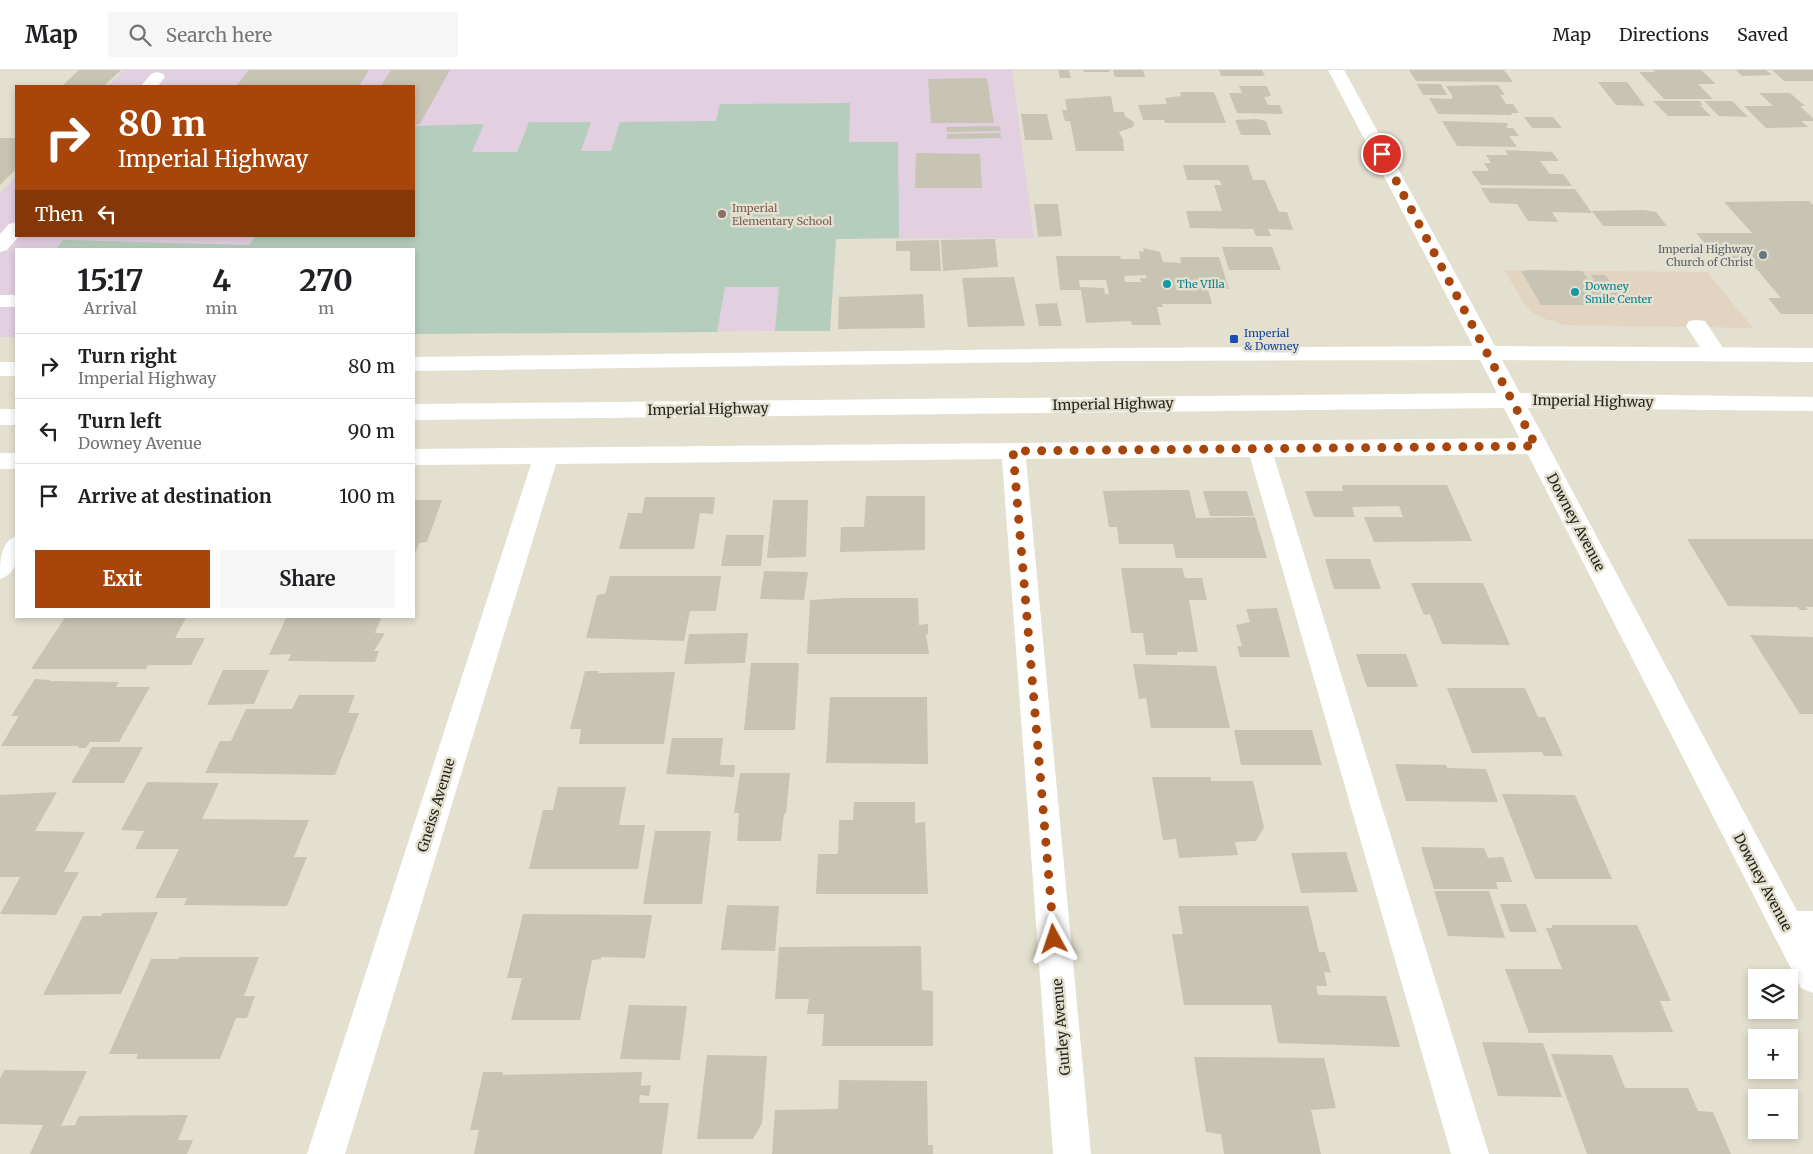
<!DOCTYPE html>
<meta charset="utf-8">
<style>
body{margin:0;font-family:Merriweather,serif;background:#f6f6f6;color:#202124;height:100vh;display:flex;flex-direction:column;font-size:19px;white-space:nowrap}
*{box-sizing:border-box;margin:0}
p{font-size:16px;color:#757577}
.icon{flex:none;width:28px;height:28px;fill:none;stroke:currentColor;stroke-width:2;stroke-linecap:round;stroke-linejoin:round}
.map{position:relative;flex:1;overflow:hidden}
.details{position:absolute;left:15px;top:178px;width:400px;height:370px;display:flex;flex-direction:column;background:#fff;border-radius:0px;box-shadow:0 2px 8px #0003}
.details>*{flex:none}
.guide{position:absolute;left:15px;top:15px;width:400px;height:152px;border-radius:0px;box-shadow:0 2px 8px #0003;background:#a8450b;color:#fff;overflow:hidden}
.buttons{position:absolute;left:1748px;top:899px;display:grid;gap:10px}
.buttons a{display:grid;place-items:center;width:50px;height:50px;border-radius:0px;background:#fff;box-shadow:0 2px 8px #0003;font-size:25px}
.pin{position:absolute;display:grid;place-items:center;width:42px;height:42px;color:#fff;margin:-21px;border:2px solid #fff;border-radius:50%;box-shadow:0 1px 5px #0007}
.me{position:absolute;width:55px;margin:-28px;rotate:355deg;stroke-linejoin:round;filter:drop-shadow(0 0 4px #0008)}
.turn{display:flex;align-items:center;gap:18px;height:105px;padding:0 20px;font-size:22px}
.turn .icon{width:65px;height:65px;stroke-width:2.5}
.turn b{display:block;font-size:35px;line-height:42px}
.then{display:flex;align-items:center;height:48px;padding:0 20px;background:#0003;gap:10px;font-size:19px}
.eta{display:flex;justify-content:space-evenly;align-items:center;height:85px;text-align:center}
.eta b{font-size:30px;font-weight:700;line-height:35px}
.primary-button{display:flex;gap:10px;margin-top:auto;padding:10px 20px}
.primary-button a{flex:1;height:58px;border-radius:0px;background:#a8450b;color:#fff;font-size:20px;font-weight:700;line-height:58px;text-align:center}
.primary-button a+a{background:#f6f6f6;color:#202124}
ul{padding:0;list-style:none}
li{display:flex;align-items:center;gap:15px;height:65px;padding:0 20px;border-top:1px solid #e0e0e0}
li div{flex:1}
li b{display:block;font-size:19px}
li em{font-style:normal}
header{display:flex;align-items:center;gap:30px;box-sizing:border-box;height:70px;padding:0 25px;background:#fff;border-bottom:1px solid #e0e0e0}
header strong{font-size:24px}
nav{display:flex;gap:28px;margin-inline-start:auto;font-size:18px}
.search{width:350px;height:45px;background:#f6f6f6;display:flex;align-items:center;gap:12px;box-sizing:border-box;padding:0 18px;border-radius:0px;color:#757577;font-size:19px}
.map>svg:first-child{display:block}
.commercial{fill:#e3d3c1}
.education{fill:#e2cfe0}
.green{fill:#b5cdbc}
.building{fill:#c7c4b4;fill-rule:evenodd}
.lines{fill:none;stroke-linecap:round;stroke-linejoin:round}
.minor{fill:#fff;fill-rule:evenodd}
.major{fill:#fff;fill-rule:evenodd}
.route{stroke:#a8450b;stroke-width:9;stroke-dasharray:0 16.2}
.education-dot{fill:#8d6e63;stroke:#e3e0cf;stroke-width:2}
.worship-dot{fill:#6b7280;stroke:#e3e0cf;stroke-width:2}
.culture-dot{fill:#0f9aa8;stroke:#e3e0cf;stroke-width:2}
.transit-dot{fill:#1a4fb4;stroke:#e3e0cf;stroke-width:2}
.labels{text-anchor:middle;stroke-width:5;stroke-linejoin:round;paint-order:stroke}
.far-education-label{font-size:11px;fill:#785e54;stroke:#e3e0cf;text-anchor:start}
.far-worship-label{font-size:11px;fill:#5b616d;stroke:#e3e0cf;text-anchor:end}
.far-culture-label{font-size:11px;fill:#0d838f;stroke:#e3e0cf;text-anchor:start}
.far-transit-label{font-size:11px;fill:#164399;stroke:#e3e0cf;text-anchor:start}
.street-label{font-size:14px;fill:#25241e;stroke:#e3e0cf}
</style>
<header>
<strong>Map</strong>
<div class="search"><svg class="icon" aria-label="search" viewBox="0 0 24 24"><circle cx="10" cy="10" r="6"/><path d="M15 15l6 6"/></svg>Search here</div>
<nav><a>Map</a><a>Directions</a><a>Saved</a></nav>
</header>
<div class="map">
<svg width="1813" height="1084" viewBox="0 0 1813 1084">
<rect width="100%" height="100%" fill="#e3e0cf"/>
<!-- commercial -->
<path class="commercial" d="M1504,200l203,2 46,56 -188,-3 -23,-7 -10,-6 -7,-7z"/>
<!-- education -->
<path class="education" d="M124,0h888l22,168 -198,1 -6,92h-55l-361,3v-85h-398v88h-16v-144l16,-16v59h398v-150h-306z"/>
<!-- green -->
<path class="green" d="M850,33l-1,39h49l1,96 -63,1 -6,92h-55l4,-44h-54l-8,45 -303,2v-85h-358l7,-9 186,5 6,-9h159v-110l70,-2 -12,28h45l12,-30h62l-10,29h30l9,-29 96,-1 4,-17z"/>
<!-- building -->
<path class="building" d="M79,0h42l-17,16h-42z
M249,0h120l-10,16h-123z
M391,0h59l-30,54 -6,1v-39h-33z
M1058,0h11l2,8h-11z
M1083,0h26l1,2h-26z
M1113,0h30l2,7h-30z
M1219,0h43l3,6h-44z
M1409,0h95l9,12 -97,-1z
M1653,0h48l15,14h-18l15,15h-49l-25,-27h16z
M1736,0h30l6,5 -30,1z
M1772,0h41v11h-29z
M987,8l7,45h-63l-3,-44z
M1598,12h29l18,24 -29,-1z
M1417,14h24l6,11h-24z
M1498,15l7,10h-5l6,9h7l6,9h-8l1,2 -74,-1 -9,-16 22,1 2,-2 -7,-11z
M1239,16h28l4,10 -7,1 4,8h12l3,9 -46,-1 -8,-20h13z
M1180,22h34l12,31h-61l-1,-3h-21l-5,-15 29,-1 -2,-6 16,-2z
M1759,23h31l15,13h-5l13,12v3h-12l7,6 -42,1 -22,-22h29z
M1111,26l3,16h10l1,4 9,6 -1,5 -14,5 4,7 1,12h-48l-6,-30h-5l-3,-11h5l-2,-11z
M1653,31h47l3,4h-3l11,11h-43z
M1704,31h28l16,16 -29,-1z
M1021,44h26l6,26h-28z
M1524,47h29l9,11h-30z
M1257,49l9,2 5,14h-30l-6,-15z
M1442,51l65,2 1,3h-2l1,2h6l6,8h-10l8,11 -60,-1z
M1000,56l1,5 -54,1 -1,-5z
M1000,63l1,5 -54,1v-5z
M0,68h16v31l-16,16z
M1505,80l47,2 7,9h-19l10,13h13l9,12 -91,-1 -10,-14h18l-5,-8h7l-5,-8h22z
M916,83l64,1 2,34h-67z
M1183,95h65l5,15h12l14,32h8l6,18 -25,-1 3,7h-15l-3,-7 -63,-1 -4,-17h36l-8,-26h8l-3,-5h-32z
M1481,118l94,1 17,24 -40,-1 6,10 -30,-1 -11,-17 -27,-1z
M1809,131l4,4v109h-32l-13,-16h13l-33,-39 -30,1 -8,-10 -4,1 -3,-5h4l-11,-13h56l-28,-31z
M1034,134h24l4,32 -24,1z
M1644,140l12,2 11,14h-64l-11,-15z
M995,169l3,28 -55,4 -2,-31z
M939,170l2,31h-31v-20h-14v-10z
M1222,177h50l9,23h-52z
M1143,178l17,4 3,10 18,1 -1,-6h39l10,32h-21l4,15h-50l1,3h-6l4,18h-29l-1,-4 -45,2 -5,-33h-21l-4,-34h64l1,3h19l-1,-8 5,1zM1146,205v3h-6l1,4h-16l-1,-6zM1079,210h27l3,14h-4l-1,-6 -24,-1z
M1534,200l48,1 7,9h5l-3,-5h14l21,30h-85l-20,-34z
M1014,207l11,49 -57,1 -6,-49z
M923,224l2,34 -87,1 1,-32z
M1057,233l5,23h-23l-4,-22z
M1342,415h105l25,56 -98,1 -10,-25h39l-4,-11 -47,1 3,10h-41l-9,-26h38z
M1164,420h25l7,28 59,-1 12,41h-91l-3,-14h-54l-2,-17h-8l-6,-36z
M1203,421h44l7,25h-44z
M866,426h59v54l-85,2 1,-25h23z
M645,427h70l-2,17 -13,-1 -6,36h-75l9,-36h14z
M414,430h28l-15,42 -8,1 -5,14z
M773,430h35l-2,57 -39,1z
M726,465h38l-3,31h-40z
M1687,469h126v68h-7l2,3h-8l-2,-3 -70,-1z
M1325,489h45l11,30h-47z
M1121,498h61l3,10h17l5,22h-18l9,52h-21v3h-31l-3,-22h-12z
M764,501l44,1 -4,28 -44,-1z
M610,506h111l-5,35h-26l-6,30 -98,-3 11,-43 8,-1z
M1411,513h72l27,62 -68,-1 -12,-30 -6,1z
M844,528h74l1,27 9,-1v10l-2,1 3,19h-122l3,-54z
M1277,538l13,49h-50l-3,-11h5l-6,-21 14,-3 -4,-13z
M66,546h121l-12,22h30l-14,27h-43l-2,4h-115z
M287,546h95l-7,17h10l-11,18h5l-4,11 -87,-1 3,-7 -22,1z
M748,563l-3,30 -61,1 5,-30z
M1750,565l63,2v77h-13z
M1356,584h50l12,33h-51z
M751,593h48l-4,67h-51z
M1133,594l83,2 14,62h-79l-5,-30 -7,1z
M223,600h46l-15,34 -47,1z
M585,601h14l-1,2 77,-1 -11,72h-85l2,-15h-11z
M35,609l15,1 -1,1 70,1 -3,5h34l-31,55h-29l-4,6h-8l1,-2h-78l18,-30h-8z
M1447,618h78l13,29h7l18,39h-19l-2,-4 -70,1z
M299,625h56l-7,18h11l-24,62 -130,-2 15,-32h11l15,-32h46z
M830,627h97l1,67 -102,-1z
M1234,660h78l10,35h-81z
M672,668h51l-3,27h15l-1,12 -68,-3z
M92,677h51l-19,36h-53z
M1395,694l51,1 1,3 39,1 12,33 -92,-1z
M740,703h50l-4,41 -2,-1 -3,28h-44l2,-28h-5z
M1152,707h59v4h42l11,46 -8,14 -21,1 3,13 -59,3 -3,-19 -13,1z
M147,712l72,1 -17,36 107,1 -15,37h13l-20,49 -103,-1 3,-7h-32l24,-49h-44l9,-18 -23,-1z
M558,717h68l-7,38h26l-7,44h-109l14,-59h10z
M57,722l-22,39 50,1 -21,40h15l-23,43 -56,-1 20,-37h-20v-82z
M1502,724l73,1 37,84h-77z
M854,732h61v21l10,-1 3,72h-112l2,-40h20l1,-34h14z
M655,761h56l-9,73h-59z
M1421,777l63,1 4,10 15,-1 9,25h-16l2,7h-64z
M1346,782l12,40 -57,1 -10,-40z
M1434,821h55l16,47 -57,-2z
M1500,834h26l11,28h-27z
M727,835l52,1 -4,45 -54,-1z
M1178,836h130l11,46h6l6,21 -7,-1 3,14h-11l2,9 68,1 14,51 -122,-4 -7,-38h-87l-12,-71h11z
M158,842l-37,82 -78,1 40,-79h18l2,-3z
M523,844l129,1 -7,43 -44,-1v2l-9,1 -12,60h-69l11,-42h-15z
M1552,855h85l34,76h-11l13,31 -144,1 -24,-64h57l-16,-41h6z
M921,876l1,44 11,1v55h-111l2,-32h-17l2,-15h-34l4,-52z
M180,887h79l-15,39h11l-8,22h-11l-16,41h-84l2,-5h-29l42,-95h27z
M629,935l58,1 -7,54 -60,-1z
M1482,972l61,1 19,54 -64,-1z
M1551,984l61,1 13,33h63l10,23 15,1 18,42h-144z
M707,985l60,1 -5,67 -9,16h-56z
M1194,987l130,1 12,50 -25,2 10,44h-97l-3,-20 -15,-2z
M4,1000l83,1 -26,55 14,-1 4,-9 109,-1 -10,25h15l-6,14h-157l13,-29 -43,-1v-45z
M483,1002h20l-1,3 140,-3 -1,14 10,-1 -2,11 -9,-1 -1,8h30l-7,51h-188l5,-24h-9z
M839,1010l88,1 1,64h5v9h-161l3,-44 63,-1z"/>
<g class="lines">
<!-- minor -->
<path class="minor" d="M157,2l6,2 2,3 -7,9h-17l10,-12z
M16,152v14h3l-12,14 -7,2v-18l9,-10z
M0,225h16v12h-16z
M1697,250l8,1 22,33 -3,5 -8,2 -8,-2 -22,-33 3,-5z
M1536,368l9,2 3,6 -3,6 -9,2 -262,3 215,697h-38l-201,-697 -224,2 65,695h-38l-51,-695 -446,5 -211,690h-38l224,-690 -117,1v-16z
M0,383h16v16h-16z
M16,466c1,18 4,37 -16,43 0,-18 0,-36 16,-43z
M1787,841h26v32h-26l-12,-5 -5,-11 5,-11z"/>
<!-- major -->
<path class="major" d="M1328,0h16l151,276 318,2v14l-311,-2 18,33 293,4v14l-285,-3 285,533v52l-12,-5 -297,-580 -1090,12v-16l1083,-11 -17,-33 -366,1 -700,10v-14l700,-9 359,-2z
M0,292h16v14h-16z
M0,339h16v16h-16z"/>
</g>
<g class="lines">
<!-- route -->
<path class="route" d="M1054,869l-41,-488 523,-5 -154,-292"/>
</g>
<!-- markers -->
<circle class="education-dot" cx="722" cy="144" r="5"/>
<circle class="worship-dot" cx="1763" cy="185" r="5"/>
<g class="culture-dot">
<circle cx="1167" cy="214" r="5"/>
<circle cx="1575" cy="222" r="5"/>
</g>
<rect class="transit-dot" x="1229" y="264" width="10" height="10" rx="2.5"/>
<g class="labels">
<!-- far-education labels -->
<g class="far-education-label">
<text x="732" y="142">Imperial<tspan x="732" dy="13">Elementary School</tspan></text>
</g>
<!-- far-worship labels -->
<g class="far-worship-label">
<text x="1753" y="183">Imperial Highway<tspan x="1753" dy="13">Church of Christ</tspan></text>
</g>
<!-- far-culture labels -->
<g class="far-culture-label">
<text x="1177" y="218">The VIlla</text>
<text x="1585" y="220">Downey<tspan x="1585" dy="13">Smile Center</tspan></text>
</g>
<!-- far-transit labels -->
<g class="far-transit-label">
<text x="1244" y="267">Imperial<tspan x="1244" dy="13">&amp; Downey</tspan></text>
</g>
<!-- street labels -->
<g class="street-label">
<text transform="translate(1593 331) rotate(1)" y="5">Imperial Highway</text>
<text transform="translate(1113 334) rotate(-1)" y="5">Imperial Highway</text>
<text transform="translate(708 339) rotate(-1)" y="5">Imperial Highway</text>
<text transform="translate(1576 452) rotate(62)" y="5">Downey Avenue</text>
<text transform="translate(436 735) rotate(-73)" y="5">Gneiss Avenue</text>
<text transform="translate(1763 812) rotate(62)" y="5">Downey Avenue</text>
<text transform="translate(1061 957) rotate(-95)" y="5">Gurley Avenue</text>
</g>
</g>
</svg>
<div class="buttons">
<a><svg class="icon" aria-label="layers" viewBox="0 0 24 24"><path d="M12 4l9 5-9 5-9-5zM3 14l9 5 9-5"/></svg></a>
<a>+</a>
<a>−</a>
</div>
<div class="pin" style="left:1382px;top:84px;background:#d93025"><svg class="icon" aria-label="arrive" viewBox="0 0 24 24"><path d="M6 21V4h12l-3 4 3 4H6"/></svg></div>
<svg class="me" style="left:1054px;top:869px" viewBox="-20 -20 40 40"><path d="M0-17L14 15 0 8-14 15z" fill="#a8450b" stroke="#fff" stroke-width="4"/></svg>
<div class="guide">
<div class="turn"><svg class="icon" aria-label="right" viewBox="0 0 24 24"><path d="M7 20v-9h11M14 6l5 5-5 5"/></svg><div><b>80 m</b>Imperial Highway</div></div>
<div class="then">Then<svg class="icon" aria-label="left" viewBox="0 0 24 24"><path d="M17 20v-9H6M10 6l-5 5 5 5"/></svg></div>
</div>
<section class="details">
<div class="eta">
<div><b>15:17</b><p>Arrival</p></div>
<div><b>4</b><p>min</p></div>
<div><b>270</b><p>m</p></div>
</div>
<ul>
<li><svg class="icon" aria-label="right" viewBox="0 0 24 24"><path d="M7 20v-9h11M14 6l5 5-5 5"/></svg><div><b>Turn right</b><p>Imperial Highway</p></div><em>80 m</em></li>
<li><svg class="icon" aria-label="left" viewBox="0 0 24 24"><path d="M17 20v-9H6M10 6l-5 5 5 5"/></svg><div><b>Turn left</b><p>Downey Avenue</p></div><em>90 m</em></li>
<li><svg class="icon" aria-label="arrive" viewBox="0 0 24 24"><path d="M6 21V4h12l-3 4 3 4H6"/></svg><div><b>Arrive at destination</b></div><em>100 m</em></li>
</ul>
<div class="primary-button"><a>Exit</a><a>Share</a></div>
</section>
</div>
